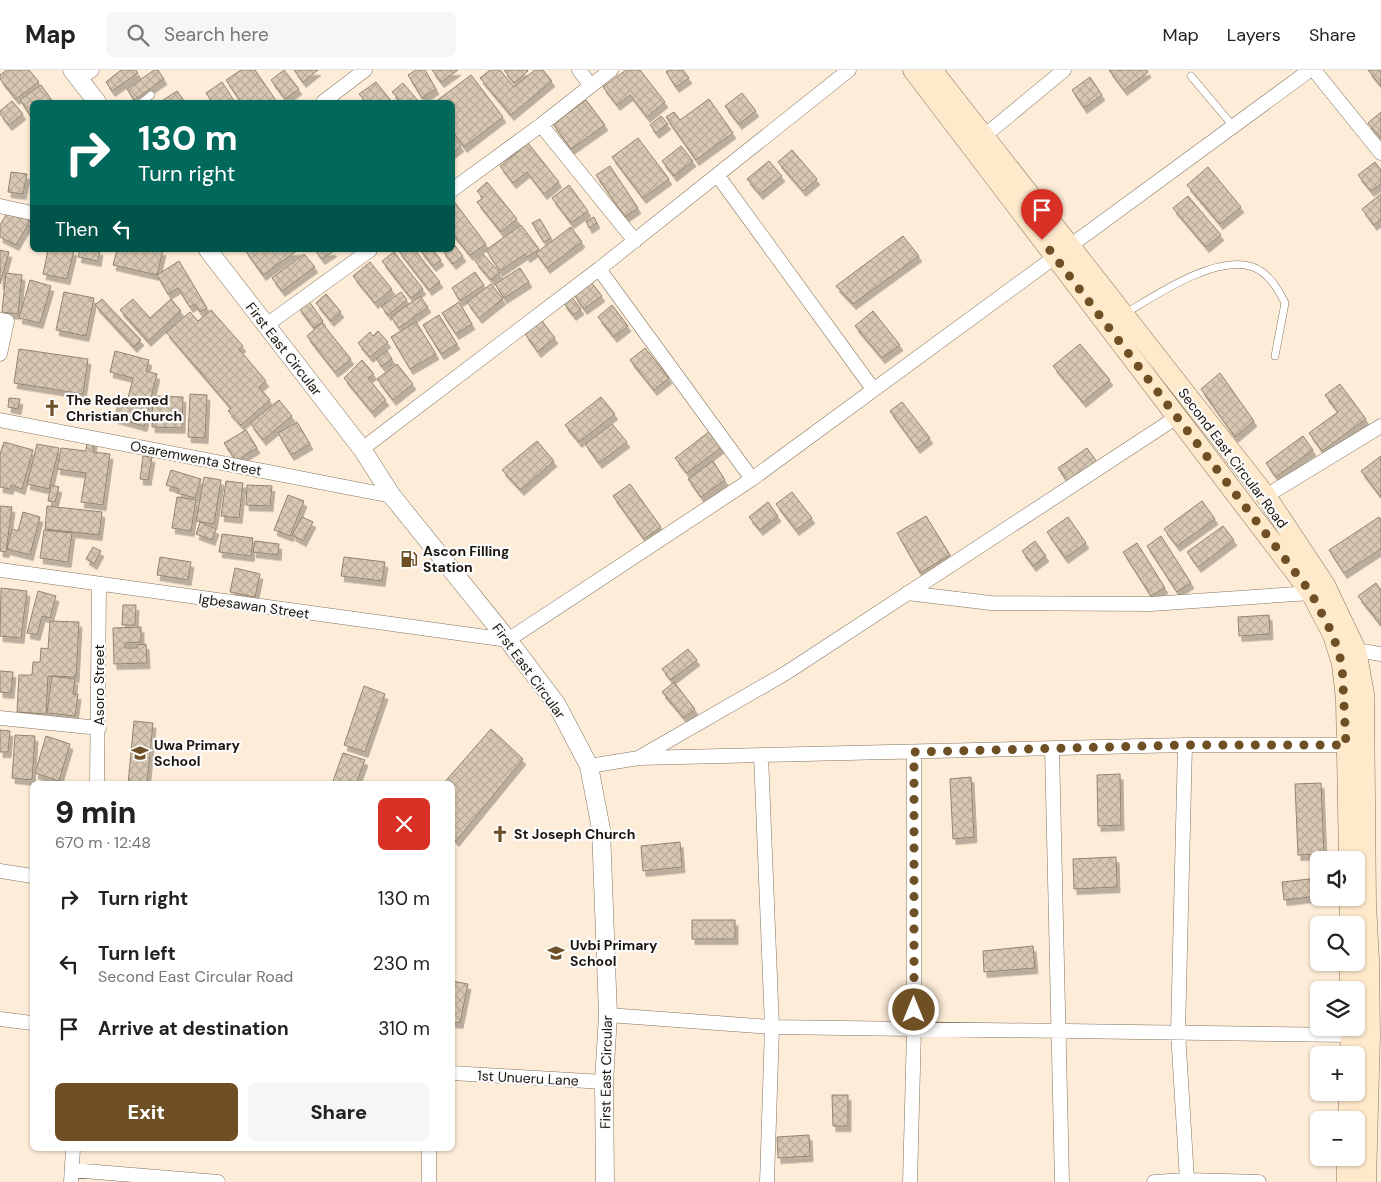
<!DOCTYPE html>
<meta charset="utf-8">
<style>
body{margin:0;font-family:"DM Sans",sans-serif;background:#f6f6f6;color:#222;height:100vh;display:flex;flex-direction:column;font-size:19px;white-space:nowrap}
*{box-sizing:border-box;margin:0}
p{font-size:16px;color:#767676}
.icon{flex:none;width:28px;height:28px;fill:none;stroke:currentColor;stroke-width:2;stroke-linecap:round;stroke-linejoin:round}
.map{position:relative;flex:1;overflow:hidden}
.drawer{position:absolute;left:30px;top:711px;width:425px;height:370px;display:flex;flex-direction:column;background:#fff;border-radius:8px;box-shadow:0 1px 4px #0004}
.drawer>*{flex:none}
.top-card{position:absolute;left:30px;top:30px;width:425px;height:152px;border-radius:8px;box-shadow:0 1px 4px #0004;background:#00695c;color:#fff;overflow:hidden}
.buttons{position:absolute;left:1310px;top:781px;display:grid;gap:10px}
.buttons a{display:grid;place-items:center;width:55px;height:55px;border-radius:8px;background:#fff;box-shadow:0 1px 4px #0004;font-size:25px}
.pin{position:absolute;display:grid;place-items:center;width:42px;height:42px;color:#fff;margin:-51px -21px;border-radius:50% 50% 50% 0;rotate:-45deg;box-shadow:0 0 5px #0007}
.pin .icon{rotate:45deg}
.me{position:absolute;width:55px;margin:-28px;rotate:0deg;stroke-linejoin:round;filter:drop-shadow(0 0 4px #0008)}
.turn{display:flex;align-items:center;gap:18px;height:105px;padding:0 25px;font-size:22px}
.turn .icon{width:65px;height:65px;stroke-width:2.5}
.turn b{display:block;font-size:35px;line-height:42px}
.then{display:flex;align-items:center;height:48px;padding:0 25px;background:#0003;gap:10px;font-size:19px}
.round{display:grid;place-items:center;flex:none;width:52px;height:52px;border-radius:8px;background:#f6f6f6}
.head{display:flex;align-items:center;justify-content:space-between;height:85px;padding:0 25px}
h1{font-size:30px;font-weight:800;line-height:38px}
.button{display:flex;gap:10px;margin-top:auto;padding:10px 25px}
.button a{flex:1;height:58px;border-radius:8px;background:#6f5025;color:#fff;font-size:20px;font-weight:800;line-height:58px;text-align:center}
.button a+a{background:#f6f6f6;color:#222}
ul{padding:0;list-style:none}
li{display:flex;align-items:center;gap:15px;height:65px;padding:0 25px}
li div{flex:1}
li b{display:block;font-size:19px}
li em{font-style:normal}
header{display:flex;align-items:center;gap:30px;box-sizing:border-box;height:70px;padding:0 25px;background:#fff;border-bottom:1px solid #e0e0e0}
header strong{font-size:24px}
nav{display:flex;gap:28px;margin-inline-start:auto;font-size:18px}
.search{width:350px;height:45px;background:#f6f6f6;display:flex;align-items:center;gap:12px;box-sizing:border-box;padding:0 18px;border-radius:8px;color:#767676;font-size:19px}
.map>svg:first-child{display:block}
.building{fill:url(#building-cross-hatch);stroke:#938471;filter:url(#shadow)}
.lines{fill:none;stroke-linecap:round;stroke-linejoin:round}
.service-casing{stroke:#827461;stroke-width:8}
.minor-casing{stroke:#827461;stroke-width:15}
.tertiary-casing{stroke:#827461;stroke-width:19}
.secondary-casing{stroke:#827461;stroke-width:21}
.service{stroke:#fff;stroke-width:7}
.minor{stroke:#fff;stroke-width:14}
.tertiary{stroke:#fff;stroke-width:18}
.secondary{stroke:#fee9cb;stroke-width:20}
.route{stroke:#6f5025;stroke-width:9;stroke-dasharray:0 16.2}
.labels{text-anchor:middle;stroke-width:4.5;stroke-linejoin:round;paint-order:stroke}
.street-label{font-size:14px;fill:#1a140d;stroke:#fcfcfc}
.poi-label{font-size:14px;font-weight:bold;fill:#1a140d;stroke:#fcfcfc;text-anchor:start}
</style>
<header>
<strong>Map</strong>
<div class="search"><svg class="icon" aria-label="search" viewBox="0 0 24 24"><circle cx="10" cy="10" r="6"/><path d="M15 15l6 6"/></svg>Search here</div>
<nav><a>Map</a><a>Layers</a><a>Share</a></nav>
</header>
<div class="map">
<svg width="1381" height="1112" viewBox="0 0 1381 1112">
<defs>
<pattern id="building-cross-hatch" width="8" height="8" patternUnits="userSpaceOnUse" patternTransform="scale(1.25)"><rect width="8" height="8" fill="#d8c8b3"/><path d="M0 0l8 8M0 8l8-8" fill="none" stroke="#b9ab99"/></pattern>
<filter id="shadow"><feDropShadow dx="3" dy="5.5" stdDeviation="0" flood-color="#0004"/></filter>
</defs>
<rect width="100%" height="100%" fill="#fdecd7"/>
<!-- building -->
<path class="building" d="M7,0h22l10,12 -23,17 -16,-20v-4z
M121,0h15l2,3 -26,18 -6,-9z
M154,0h4l6,9 -30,21 -7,-11z
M241,0h14l22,32h-36l-15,-22z
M284,0l15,19 -14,10 -14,-19z
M294,0h24l-15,12z
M416,0h9l11,19 -14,9 -14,-23z
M432,0h26l-17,12z
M490,0h10l14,17 21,-17h8l9,11 -41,34 -31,-37z
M504,0h23l1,1 -14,12z
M626,0h14l25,32 -18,15 -17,-22 -13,10 -14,-18z
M668,0h15l6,8 -13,9 -10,-15z
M1109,0h38l1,2 -24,18z
M1368,0h13v16z
M471,5l32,42 -39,30 -12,-16v-29h-17z
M1090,7l12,18 -18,13 -12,-18z
M222,12l13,20h-23l-6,-9z
M376,12l16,20h-26l-7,-8z
M403,13l16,19h-18l-9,-10z
M41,15l12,17h-21v16l-12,-18z
M177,21l8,11h-25z
M742,23l14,18 -17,13 -14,-18z
M709,29l24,34 -37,27 -30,-43 8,-5 6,8z
M586,30l19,25 -34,24 -18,-25z
M12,31l11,13 -14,11 -9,-11v-3z
M1381,42v26l-13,-15z
M661,46l7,8 -12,9 -6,-8z
M452,65l9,11 -9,7z
M638,68l31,41 -26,19 -31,-41z
M528,73l31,39 -15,12 -17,-22 -14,11 -13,-17z
M681,76l12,15 -19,15 -12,-15z
M792,80l25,29 -14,12 -25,-29z
M769,91l13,15 -22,18 -13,-15z
M1375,92l6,8v14l-10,7 -13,-16z
M610,96l28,42 -13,9 -29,-42z
M1208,97l33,40 -21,17 -33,-39z
M11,102l16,2 -4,20 -15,-2z
M487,112l30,37 -16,13 -24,-30 6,-4 -6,-7z
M569,115l19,26 -17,12 -19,-25z
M1381,124v25l-7,6 -12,-16z
M1188,126l33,39 -15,12 -33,-39z
M453,130l33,44 -16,11 -18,-22z
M9,140l21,11 -14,24 -16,-8v-12z
M594,147l3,6 -8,5 -3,-7z
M540,149l11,19 -7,4 -12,-19z
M521,155l18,24 -12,8 -2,-3 -25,17 -14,-21z
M571,157l11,15 -35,26 -11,-15z
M903,166l16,20 -66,48 -17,-18z
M452,172l11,14 -10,8 -11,-14h10z
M0,180l9,2 -9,32z
M48,180h26l-7,29 -24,-5z
M80,180h20l-2,11 -20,-4z
M117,180h46l-6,25 -44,-10z
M245,180h53l-35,25z
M315,180h18l1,1 -12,8z
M398,180h17l25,32 -11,8z
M420,180h13l8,10 -8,6z
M394,182l29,37 -12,9 -29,-37z
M304,184l11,13 -33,24 -10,-13z
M483,184l17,19 -9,7 -16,-19z
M179,191l28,47 -7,4 -5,-8 -5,3 -12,-19 -10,6 -11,-19z
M370,192l22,27 -17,14 -22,-27z
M520,198l9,14 -25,16 -9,-14z
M475,202l9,13 -24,16 -8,-13z
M6,203l16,2 -4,39 -16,-2z
M30,210l21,6 -11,37 -21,-5z
M591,212l11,14 -18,13 -10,-14z
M491,214l12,15 -24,19 -12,-16z
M64,222l30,6 -8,38 -30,-6z
M401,222l6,8 -19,15 -7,-9z
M326,224l15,18 -10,9 -15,-18z
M420,226l8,11 -29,21 -8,-11z
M571,226l10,13 -8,6 -10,-13z
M102,229l39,41 -7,7 -39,-42z
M133,229l17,19 21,-19 10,12 -33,30 -28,-31z
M308,230l15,21 -9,7 -16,-21z
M459,232l13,22 -16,10 -14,-21z
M612,235l16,21 -14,11 -16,-20z
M211,240l32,36 -4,3 27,32 -7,6 11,13 -29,25 -13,-14 3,-3 -65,-76 24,-20 8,9z
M873,241l27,34 -18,13 -27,-32z
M439,245l18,29 -16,10 -18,-29z
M542,251l13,17 -17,14 -13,-18z
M416,252l20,32 -26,15 -19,-32z
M322,253l29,36 -16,13 -28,-36z
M378,261l10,11 -18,15 -12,-14 12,-11 3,4z
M1080,274l30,36 -27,22 -30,-36z
M645,278l24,30 -15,12 -24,-30z
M19,279l69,10 -5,35 -69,-11z
M115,281l34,9 -3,11 11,3 -13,52 -29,-8 5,-22 8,2 5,-20 -23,-6z
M387,281l5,8 -10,7 -6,-7z
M362,290l12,14 -6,4 18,22 -14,12 -28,-34z
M397,294l16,20 -20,16 -16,-21z
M1220,303l34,48 -19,16 -34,-48z
M1340,314l26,35 -44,32 -13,-18 29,-21 -13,-17z
M190,324l17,1 -2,43 -17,-1z
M153,326l30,1 -1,31 -30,-1z
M601,327l14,17 -36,28 -14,-17z
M9,328l11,1 -2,10 -10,-2z
M279,330l13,16 -29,24 -13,-17z
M902,332l28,36 -13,10 -27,-37z
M297,352l13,22 -19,11 -13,-22z
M612,354l15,18 -28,21 -14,-19z
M246,360l11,18 -21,13 -12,-18z
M710,361l12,16 -35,26 -12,-15z
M1303,366l10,14 -37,27 -10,-14z
M87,370l7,1 -1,11 17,2 -7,51 -22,-3 5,-29 -29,-4 4,-21 25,3z
M537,371l17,20 -33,29 -19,-20z
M4,372l29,8 -11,39 -11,-4 -1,4 -10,-2v-33z
M37,374l22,4 -10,41 -22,-5z
M1087,378l10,14 -29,20 -10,-14z
M143,386l9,1 -4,23 -8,-1z
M1381,386v41l-20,-26z
M713,391l12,19 -24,17 -13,-18z
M171,400l30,9 -6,19 -18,-5 2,-4 -13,-4z
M204,407l17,3 -7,44 -18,-3z
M226,411l17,2 -4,35 -18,-2z
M630,414l31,43 -17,12 -31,-43z
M51,415l8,2 -4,15 -7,-1z
M247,415l25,1 -2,20 -24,-1z
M792,422l20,26 -16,12 -20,-26z
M288,425l16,6 -14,35 -16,-6z
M177,427l19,3 -5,31 -19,-3z
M1202,431l13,18 -38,27 -13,-17z
M768,432l10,14 -18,14 -11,-13z
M0,436l12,1 -6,45 -6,-1z
M47,436l55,6 -3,23 -54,-6z
M23,442l17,5 -10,38 -23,-6 5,-20 6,2z
M926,446l24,39 -30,18 -23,-40z
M302,447l11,5 -10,19 -11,-6z
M1068,447l18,26 -21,15 -18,-26z
M1379,447l2,3v29l-37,24 -15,-23z
M200,452l16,7 -4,11 -16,-6z
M1223,456l11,14 -36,27 -11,-15z
M44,460l28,3 -4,29 -28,-4z
M222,464l31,4 -2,18 -32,-4z
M1161,466l30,47 -14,9 -30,-46z
M255,471l24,3 -1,11 -25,-3z
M1035,471l11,15 -13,10 -11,-15z
M1137,473l28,45 -14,8 -28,-44z
M93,477l8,4 -7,13 -8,-5z
M160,487l31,5 -3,18 -31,-5z
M344,487l41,5 -3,19 -41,-5z
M235,498l25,6 -5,23 -25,-5z
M1376,513l5,7v35l-23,-29z
M1,518l26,3 -6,47 -21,-2z
M38,521l18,5 -6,22 -8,-2 -5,19 -10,-2z
M123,535h13l-1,20h-13z
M1269,545l1,19 -31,2 -1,-19z
M50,551l29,1 -3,55 -28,-1 -2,38 -29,-2 2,-37h13l1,-13h7l1,-14 7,1z
M141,557v15l-16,1v5h12v-3l9,-1 1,19 -33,1 -1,-36z
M688,579l9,11 -26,20 -9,-11z
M0,601l13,1 -2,21 -11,-1z
M52,606l23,3 -2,15h5l-3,22 -28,-3z
M674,612l21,27 -11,9 -22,-26z
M364,616l21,8 -20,58 -21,-7z
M134,651l19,2 -6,61h-19z
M491,659l32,30 -67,82 -4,-4v-53h-9z
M0,660l10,1 -2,21h-8z
M15,665l20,1 -3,44 -20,-2z
M46,666l24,8 -11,37 -24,-8z
M343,683l22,7 -9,24h-24z
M1120,704l1,51 -23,1 -1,-51z
M971,707l3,60 -21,2 -3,-60z
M1321,713l3,71 -26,1 -3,-71z
M680,772l2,25 -39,4 -2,-25z
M1116,787l1,30 -43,2 -1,-30z
M1319,808v18l-35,4 -2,-18z
M692,850h43v19h-43z
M1033,876l2,22 -51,4 -1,-21z
M452,911l16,3 -8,39 -8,-1z
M832,1025h16v31h-15z
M809,1065l1,21 -32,2 -1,-21z"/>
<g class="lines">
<!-- service casing -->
<g class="service-casing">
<path id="service" d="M1191,6l42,50
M142,32l9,-7
M1126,243c30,-18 90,-59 127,-46 16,6 25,22 32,36l-10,53"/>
</g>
<!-- minor casing -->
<g class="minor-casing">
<path id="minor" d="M579,0l12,16
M1314,0l67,83
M79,9l13,-9
M323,32l42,-32
M541,55l94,116
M983,67l81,-67
M718,106l155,213
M452,120l89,-65 70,-55
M0,136l32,7
M599,199l153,210
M0,250l7,1 -7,33
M265,256l105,-76
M0,350l392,76
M362,379l237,-180 250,-199
M1266,426l115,-70
M0,500l508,70 244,-161 558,-409
M907,523l84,10 160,1 160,-11
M1356,580l25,4
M0,648l99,10
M1185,675l-7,287 9,148
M1052,678l10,434
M761,685l11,272 -5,155
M640,687l146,-84 391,-256
M589,696l50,-8 546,-13h161
M97,714l2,-199
M0,801l32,5
M608,945l164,12 579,8
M0,949l32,4
M452,1003l152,9
M72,1100l146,12
M71,1112l2,-33
M429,1112v-33
M910,1112l4,-152v-278
M1154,1112l33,-2 72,2"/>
</g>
<!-- tertiary casing -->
<g class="tertiary-casing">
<path id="tertiary" d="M72,0l25,32
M208,180l154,199 30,47 116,144 49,65 32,61 12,63 7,186 -4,67 1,100"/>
</g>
<!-- secondary casing -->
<g class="secondary-casing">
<path id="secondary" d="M913,0l398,523 22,42 9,29 4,36 3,160
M932,0l334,426 59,89 31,65 8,44 2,210 3,56 1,75 -4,147
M1350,828v27
M1350,892v28
M1350,985l1,-27
M1348,1050l1,-28
M1347,1112v-24"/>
</g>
<!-- service -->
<use href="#service" class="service"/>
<!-- minor -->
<use href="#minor" class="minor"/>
<!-- tertiary -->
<use href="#tertiary" class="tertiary"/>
<!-- secondary -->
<use href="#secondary" class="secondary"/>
</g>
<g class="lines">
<!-- route -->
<path class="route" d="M914,940v-258l271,-7h161l-4,-81 -9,-29 -22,-42 -269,-353"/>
</g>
<!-- icons -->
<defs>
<g id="church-bare" transform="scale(1.35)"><path d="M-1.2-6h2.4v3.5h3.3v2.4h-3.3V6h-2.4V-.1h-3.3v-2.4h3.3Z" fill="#6f5025" stroke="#fcfcfc" stroke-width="2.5" paint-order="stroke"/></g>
<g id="fuel-bare" transform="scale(1.35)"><path d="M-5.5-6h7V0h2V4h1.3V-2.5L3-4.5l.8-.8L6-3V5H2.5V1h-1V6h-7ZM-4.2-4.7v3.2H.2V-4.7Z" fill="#6f5025" stroke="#fcfcfc" stroke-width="2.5" paint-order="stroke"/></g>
<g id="school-bare" transform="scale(1.35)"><path d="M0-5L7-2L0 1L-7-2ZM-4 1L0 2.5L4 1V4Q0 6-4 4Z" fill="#6f5025" stroke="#fcfcfc" stroke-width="2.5" paint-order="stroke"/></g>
</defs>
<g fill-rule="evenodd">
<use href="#church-bare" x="52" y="338"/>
<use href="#fuel-bare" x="409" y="489"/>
<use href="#school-bare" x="140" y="683"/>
<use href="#church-bare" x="500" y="764"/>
<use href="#school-bare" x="556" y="883"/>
</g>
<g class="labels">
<!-- street labels -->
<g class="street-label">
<text transform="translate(284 279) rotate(52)" y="5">First East Circular</text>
<text transform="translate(196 388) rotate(11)" y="5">Osaremwenta Street</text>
<text transform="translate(1233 388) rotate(53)" y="5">Second East Circular Road</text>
<text transform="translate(254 536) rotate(8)" y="5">Igbesawan Street</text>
<text transform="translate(529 601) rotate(54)" y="5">First East Circular</text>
<text transform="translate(99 615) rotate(-90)" y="5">Asoro Street</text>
<text transform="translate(606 1002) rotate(-89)" y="5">First East Circular</text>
<text transform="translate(528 1008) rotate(3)" y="5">1st Unueru Lane</text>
</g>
<!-- poi labels -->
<g class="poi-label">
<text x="66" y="335">The Redeemed<tspan x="66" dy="16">Christian Church</tspan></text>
<text x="423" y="486">Ascon Filling<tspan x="423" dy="16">Station</tspan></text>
<text x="154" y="680">Uwa Primary<tspan x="154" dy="16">School</tspan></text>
<text x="514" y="769">St Joseph Church</text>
<text x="570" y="880">Uvbi Primary<tspan x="570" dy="16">School</tspan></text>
</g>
</g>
</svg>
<div class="buttons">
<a><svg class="icon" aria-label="sound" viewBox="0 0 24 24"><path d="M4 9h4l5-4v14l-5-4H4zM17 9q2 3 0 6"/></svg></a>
<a><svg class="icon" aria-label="search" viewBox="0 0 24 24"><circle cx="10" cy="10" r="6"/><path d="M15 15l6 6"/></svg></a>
<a><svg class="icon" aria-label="layers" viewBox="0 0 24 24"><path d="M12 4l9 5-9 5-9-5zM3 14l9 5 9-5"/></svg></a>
<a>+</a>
<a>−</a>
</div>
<div class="pin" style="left:1042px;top:170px;background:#d93025"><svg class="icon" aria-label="arrive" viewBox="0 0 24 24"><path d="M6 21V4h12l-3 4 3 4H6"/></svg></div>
<svg class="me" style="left:914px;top:940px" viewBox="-20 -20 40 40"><circle r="17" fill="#6f5025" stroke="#fff" stroke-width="3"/><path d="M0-11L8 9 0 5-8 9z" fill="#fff"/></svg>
<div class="top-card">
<div class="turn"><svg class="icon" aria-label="right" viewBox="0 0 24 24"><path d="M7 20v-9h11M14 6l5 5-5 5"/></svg><div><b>130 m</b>Turn right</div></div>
<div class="then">Then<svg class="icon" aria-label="left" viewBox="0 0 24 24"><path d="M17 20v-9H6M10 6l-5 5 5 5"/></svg></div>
</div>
<section class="drawer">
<div class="head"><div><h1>9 min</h1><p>670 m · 12:48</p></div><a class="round" style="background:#d93025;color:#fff"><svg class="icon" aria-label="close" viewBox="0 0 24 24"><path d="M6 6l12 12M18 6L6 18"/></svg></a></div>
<ul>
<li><svg class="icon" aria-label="right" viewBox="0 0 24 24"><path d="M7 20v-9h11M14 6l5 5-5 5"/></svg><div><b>Turn right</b></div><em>130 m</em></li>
<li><svg class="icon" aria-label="left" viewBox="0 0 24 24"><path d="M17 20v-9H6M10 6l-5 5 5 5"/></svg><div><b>Turn left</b><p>Second East Circular Road</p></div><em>230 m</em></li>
<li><svg class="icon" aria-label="arrive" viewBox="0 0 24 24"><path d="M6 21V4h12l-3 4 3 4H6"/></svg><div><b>Arrive at destination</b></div><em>310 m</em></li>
</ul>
<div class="button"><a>Exit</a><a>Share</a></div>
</section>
</div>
